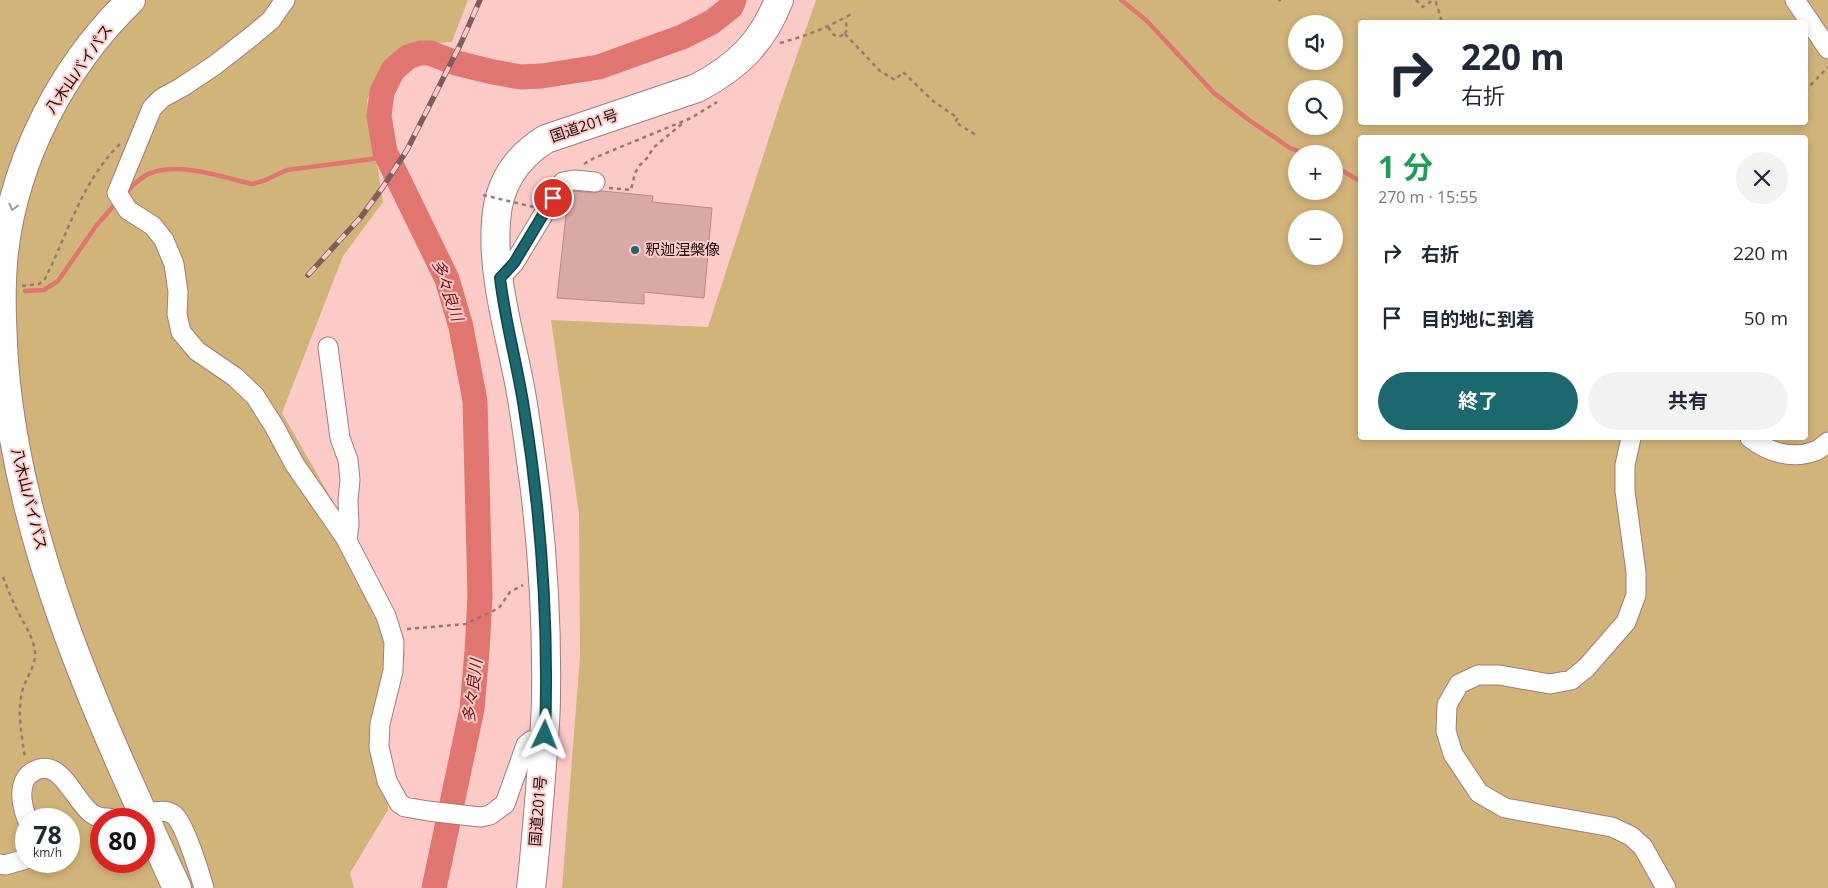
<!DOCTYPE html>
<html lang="ja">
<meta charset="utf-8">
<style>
body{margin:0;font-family:"Open Sans","Noto Sans JP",sans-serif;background:#f2f2f3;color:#1f2937;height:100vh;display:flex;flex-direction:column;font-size:19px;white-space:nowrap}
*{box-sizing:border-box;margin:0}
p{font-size:16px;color:#747a83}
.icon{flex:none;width:28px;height:28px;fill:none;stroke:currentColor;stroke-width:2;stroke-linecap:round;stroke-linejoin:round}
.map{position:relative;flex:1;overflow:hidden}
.panel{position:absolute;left:1358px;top:135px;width:450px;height:305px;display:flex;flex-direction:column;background:#fff;border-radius:5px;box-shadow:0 2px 8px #0003}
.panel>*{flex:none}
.top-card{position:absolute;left:1358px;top:20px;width:450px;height:105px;border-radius:5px;box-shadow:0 2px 8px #0003;background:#fff;color:#1f2937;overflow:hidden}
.controls{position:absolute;left:1288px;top:15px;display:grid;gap:10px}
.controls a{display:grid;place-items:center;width:55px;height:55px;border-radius:50%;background:#fff;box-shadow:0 2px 8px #0003;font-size:25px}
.speed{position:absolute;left:15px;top:808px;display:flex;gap:10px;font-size:25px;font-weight:700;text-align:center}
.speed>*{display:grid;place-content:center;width:65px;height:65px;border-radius:50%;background:#fff;box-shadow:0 2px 8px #0003;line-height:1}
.speed small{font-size:12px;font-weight:400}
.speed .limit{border:8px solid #d22;background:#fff;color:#111}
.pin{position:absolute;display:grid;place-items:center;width:42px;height:42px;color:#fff;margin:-21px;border:2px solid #fff;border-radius:50%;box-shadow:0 1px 5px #0007}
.me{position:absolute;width:55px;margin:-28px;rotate:2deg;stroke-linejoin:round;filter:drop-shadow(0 0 4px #0008)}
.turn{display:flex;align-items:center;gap:18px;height:105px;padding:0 20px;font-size:22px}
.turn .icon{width:65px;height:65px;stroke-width:2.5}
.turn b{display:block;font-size:35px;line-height:42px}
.round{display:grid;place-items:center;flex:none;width:52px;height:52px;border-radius:26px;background:#f2f2f3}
.overview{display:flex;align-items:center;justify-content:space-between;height:85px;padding:0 20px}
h1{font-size:30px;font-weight:700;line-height:38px;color:#1e9e55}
.cta{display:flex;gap:10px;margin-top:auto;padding:10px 20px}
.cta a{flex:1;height:58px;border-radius:30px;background:#1b686f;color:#fff;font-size:20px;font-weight:700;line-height:58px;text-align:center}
.cta a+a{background:#f2f2f3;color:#1f2937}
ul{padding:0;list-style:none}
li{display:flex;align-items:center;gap:15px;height:65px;padding:0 20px}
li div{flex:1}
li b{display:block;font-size:19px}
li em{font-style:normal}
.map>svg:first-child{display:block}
.green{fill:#d1b47a;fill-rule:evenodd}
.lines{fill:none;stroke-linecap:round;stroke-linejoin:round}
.stream{stroke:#e1756f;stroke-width:4.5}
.river{stroke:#e1756f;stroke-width:25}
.building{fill:#d9a9a5;stroke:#b88985}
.minor-tunnel{stroke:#dbaeaa;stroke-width:19;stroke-dasharray:19 9;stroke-linecap:butt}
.minor-casing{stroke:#a77a76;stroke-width:21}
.highway-casing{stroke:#a77a76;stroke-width:30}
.path{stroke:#9b7775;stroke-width:2.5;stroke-dasharray:4 4;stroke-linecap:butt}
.minor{stroke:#fff;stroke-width:19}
.highway{stroke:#fff;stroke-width:28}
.rail-casing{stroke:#7d5e5c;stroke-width:5.5}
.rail{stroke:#fdcbc7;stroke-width:4;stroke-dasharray:11;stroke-linecap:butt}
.path-bridge{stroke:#9b7775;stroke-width:2.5;stroke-dasharray:4 4;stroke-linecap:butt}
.oneway{stroke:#a39d9d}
.route-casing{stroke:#124448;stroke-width:12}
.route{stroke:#1b686f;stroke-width:9}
.poi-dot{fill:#1b686f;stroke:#fdcbc7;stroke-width:2}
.labels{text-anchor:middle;stroke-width:4;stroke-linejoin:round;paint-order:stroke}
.street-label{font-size:15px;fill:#1a0a09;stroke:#fdcbc7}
.poi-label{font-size:15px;fill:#1a0a09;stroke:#fdcbc7;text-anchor:start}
.water-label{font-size:16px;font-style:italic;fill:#731016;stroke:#fdcbc7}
</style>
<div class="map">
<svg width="1828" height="888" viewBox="0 0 1828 888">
<rect width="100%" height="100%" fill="#fdcbc7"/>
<!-- green -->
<path class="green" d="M0,0h468l-16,42 -40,3 -32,23 -13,32 16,102 -40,54 -61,157 98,170 25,71 -20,75 3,81 -38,63 4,15h-354zM26,819h43v42h-43zM101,819h43v42h-43z
M816,0h1012v888h-1266l18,-232 -1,-142 -28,-194 157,7 71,-220zM1360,22h445v100h-445zM1296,24h38v37h-38zM1296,89h38v37h-38zM1360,138h445v300h-445zM1296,154h38v37h-38zM1296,219h38v37h-38z"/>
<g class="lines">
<!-- stream -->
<path class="stream" d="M1121,0l25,20 68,73 35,27 41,28 16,6
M1334,166l26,15
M124,195c7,-8 17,-19 27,-22 29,-11 71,4 101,11l11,-3 24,-11 101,-13
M25,291l19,-1 14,-9 38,-55 21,-24"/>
<!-- river -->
<path class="river" d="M434,888l38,-179 5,-58 3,-55 -5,-195 -14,-74 -14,-48 -62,-127 -6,-36 3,-24 11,-22 15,-13 12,-4h10l26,10 37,9 28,5 21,-1 57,-9 83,-30 30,-15 19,-15 3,-7"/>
</g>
<!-- building -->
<path class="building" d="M574,191l20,2 8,-2 51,5 -1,6 60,6 -8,90 -60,-6v12l-87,-6 11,-102 2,-4z"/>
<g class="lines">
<!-- minor-tunnel -->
<path class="minor-tunnel" d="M109,818l43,-6"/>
<!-- minor casing -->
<g class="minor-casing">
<path id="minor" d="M285,0l-14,20 -19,16 -37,29 -33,22 -20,11 -10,10 -35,85 11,17 25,16 11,14 10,24 4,28 -1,22 4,18 16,19 38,26 20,19 19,30 21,39 50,72 41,79 8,26 -1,29 -13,53 -1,23 8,34 12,22 6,4 23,4 43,5 10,1 9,-2 15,-11 21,-59 5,-4 14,-6
M1795,0l33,49
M500,278l14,-15 49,-81 11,-2 21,2
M328,347l12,91 8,22 2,20 -2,20 1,25 -2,16
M1631,438l-6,27v26l11,81v23l-10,27 -40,46 -15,12 -21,4 -51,-9h-21l-19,9 -12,21 -1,26 7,23 26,39 26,15 107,19 19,9 12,11 23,41
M1750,438c18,14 42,22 65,13 4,-1 9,-6 13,-9
M152,812c8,-1 15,-2 22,3 10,7 26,59 30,73
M27,819c-5,-13 -8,-29 -1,-41 3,-5 8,-7 13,-9 23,-7 36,32 52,44 6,5 12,5 18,5
M0,864l5,1 21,-6"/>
</g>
<!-- highway casing -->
<g class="highway-casing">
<path id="highway" d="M131,0c-68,66 -116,158 -127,252 -4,37 -2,74 0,110 15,187 96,358 173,526
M531,888c4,-32 6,-64 9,-97 2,-32 6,-64 6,-96 1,-68 -3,-138 -11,-205 -5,-36 -9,-72 -16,-108 -10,-51 -27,-108 -23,-160 2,-37 19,-64 50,-83l151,-51c40,-21 65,-45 82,-88"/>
</g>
<!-- path -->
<path class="path" d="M1278,0h3
M1416,0l7,7 7,-5h6l6,20
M828,27l6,8 4,2 7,-3
M845,34l35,37 15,9 8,-8 30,29 25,17 -3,4 21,13
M845,34l2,-5 -2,-11
M780,43c26,-7 49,-16 73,-30
M1805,91l23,-24
M584,164l10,-6 97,-40 26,-16
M609,188l22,2 4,-17 5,-8 8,-8 5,-9 31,-26
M22,286l17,-2 6,-5c23,-46 37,-98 75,-135
M3,577c4,10 8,20 12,29 7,15 18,29 20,46 1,16 -10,26 -13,40 -5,21 0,45 3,66
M407,629l59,-5 33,-16 11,-16 13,-7"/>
<!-- minor -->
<use href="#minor" class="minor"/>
<!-- highway -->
<use href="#highway" class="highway"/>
<!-- rail casing -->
<g class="rail-casing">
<path id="rail" d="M308,275l53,-58 22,-30 24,-37 54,-107 19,-43"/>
</g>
<!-- rail -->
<use href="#rail" class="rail"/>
<!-- path-bridge -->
<path class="path-bridge" d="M483,195l55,13"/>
</g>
<!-- one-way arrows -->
<defs><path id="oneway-chevron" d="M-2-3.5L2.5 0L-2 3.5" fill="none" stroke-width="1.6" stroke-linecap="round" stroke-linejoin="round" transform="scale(1.25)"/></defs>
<use class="oneway" href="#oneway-chevron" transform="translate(13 207) rotate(104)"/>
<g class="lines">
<!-- route casing -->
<g class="route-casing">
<path id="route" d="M545,735c4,-111 -4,-224 -22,-333 -7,-42 -18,-82 -23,-124l14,-15 39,-65"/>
</g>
<!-- route -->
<use href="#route" class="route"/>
</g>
<!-- markers -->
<circle class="poi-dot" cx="635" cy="250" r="5"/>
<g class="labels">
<!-- street labels -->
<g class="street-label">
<text transform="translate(79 69) rotate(-55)" y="5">八木山バイパス</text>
<text transform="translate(584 126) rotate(-19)" y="5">国道201号</text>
<text transform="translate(29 499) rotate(76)" y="5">八木山バイパス</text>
<text transform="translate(538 811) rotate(-85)" y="5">国道201号</text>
</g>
<!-- poi labels -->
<g class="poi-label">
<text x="645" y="255">釈迦涅槃像</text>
</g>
<!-- water labels -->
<g class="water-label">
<text transform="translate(448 290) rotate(71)" y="6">多々良川</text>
<text transform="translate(472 691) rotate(-83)" y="6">多々良川</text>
</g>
</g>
</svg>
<div class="controls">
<a><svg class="icon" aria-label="sound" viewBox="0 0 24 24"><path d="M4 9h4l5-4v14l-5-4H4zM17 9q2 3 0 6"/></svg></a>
<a><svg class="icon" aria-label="search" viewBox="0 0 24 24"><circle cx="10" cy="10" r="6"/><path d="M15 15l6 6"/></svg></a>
<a>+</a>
<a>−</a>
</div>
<div class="speed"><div>78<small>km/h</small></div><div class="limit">80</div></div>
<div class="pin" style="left:553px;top:198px;background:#d93025"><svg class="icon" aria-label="arrive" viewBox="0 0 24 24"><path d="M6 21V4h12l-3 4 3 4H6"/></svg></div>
<svg class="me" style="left:545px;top:735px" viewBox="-20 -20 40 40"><path d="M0-17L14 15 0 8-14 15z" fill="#1b686f" stroke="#fff" stroke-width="4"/></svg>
<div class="top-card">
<div class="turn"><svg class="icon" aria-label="right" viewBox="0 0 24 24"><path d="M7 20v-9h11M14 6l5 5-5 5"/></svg><div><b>220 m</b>右折</div></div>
</div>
<section class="panel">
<div class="overview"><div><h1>1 分</h1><p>270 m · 15:55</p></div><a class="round"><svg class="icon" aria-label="close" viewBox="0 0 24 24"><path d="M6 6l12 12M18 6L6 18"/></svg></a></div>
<ul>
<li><svg class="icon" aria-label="right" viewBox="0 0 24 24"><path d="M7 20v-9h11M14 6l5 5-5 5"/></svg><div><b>右折</b></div><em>220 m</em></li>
<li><svg class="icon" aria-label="arrive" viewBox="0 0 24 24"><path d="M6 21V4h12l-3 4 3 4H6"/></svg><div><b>目的地に到着</b></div><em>50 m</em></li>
</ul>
<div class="cta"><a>終了</a><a>共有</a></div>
</section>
</div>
